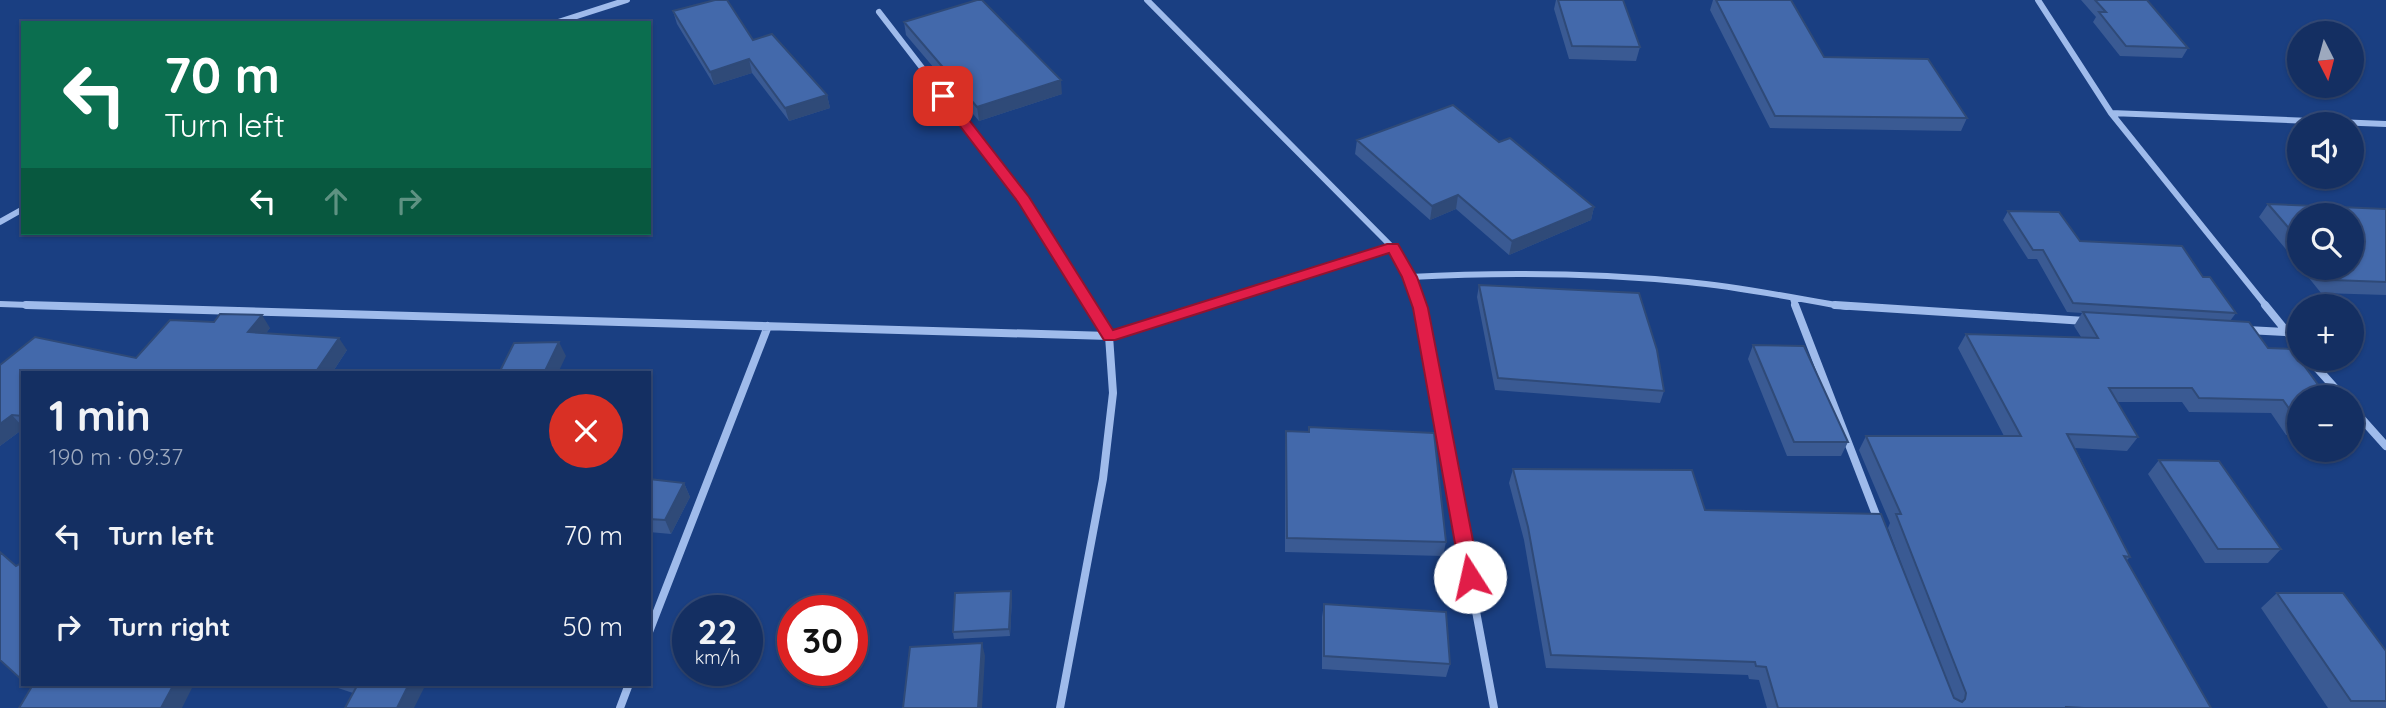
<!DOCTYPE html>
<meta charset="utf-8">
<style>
body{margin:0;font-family:Quicksand,sans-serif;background:#1d3768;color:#f1f3f6;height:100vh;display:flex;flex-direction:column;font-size:26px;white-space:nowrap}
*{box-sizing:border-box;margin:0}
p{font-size:23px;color:#9da9be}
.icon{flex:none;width:38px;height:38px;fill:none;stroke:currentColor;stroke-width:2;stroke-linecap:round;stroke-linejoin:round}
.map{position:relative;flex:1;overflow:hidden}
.drawer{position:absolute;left:21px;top:371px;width:630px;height:315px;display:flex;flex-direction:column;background:#142f62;border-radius:0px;box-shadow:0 2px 5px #0004,0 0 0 2px #334a77}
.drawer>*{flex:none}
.top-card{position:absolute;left:21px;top:21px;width:630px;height:214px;border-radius:0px;box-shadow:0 2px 5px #0004,0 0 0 2px #334a77;background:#0b6e4f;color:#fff;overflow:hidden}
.needle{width:46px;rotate:174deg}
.fabs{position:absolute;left:2287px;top:21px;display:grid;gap:14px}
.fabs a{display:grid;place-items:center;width:77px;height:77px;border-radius:50%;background:#142f62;box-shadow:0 2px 5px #0004,0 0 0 2px #334a77;font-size:35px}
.speed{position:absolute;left:672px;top:595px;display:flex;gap:14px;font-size:35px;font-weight:700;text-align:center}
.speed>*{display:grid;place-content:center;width:91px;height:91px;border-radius:50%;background:#142f62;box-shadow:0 2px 5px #0004,0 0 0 2px #334a77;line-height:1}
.speed small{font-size:18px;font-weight:400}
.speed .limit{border:10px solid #d22;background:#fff;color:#111}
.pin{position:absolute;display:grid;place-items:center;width:60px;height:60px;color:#fff;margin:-30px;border-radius:14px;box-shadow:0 4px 10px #0006}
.me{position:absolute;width:77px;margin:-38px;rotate:350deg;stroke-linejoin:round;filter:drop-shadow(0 0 5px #0008)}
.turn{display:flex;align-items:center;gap:24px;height:147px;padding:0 28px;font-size:32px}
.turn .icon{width:91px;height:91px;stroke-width:2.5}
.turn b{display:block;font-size:49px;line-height:60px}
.lanes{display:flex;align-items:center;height:66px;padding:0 28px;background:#0003;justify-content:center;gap:35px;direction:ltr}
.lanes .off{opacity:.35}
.round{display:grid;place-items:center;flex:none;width:74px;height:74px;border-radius:37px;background:#1d3768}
.head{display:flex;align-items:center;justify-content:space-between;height:119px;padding:0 28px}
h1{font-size:42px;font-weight:800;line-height:52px}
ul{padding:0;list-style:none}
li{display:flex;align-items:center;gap:21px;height:91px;padding:0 28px}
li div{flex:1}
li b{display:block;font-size:26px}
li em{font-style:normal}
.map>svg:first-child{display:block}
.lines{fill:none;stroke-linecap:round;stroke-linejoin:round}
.street-far1{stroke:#9fbbeb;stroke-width:6}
.street{stroke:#9fbbeb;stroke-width:8}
.wall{fill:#3a5a93}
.shaded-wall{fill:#2f4a78}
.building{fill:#4369ab;stroke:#2f4a78;stroke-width:2}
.route{fill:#e11d48;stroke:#92132f;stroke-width:2}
</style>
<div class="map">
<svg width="2386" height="708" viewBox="0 0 2386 708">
<rect width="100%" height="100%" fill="#1a3f82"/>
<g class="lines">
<!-- street-far1 -->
<path class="street-far1" d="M1147,0l245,247 18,30 10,30
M2038,0l73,113 156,194
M879,12l145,188 67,107
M555,23l72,-23
M2111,113l275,11
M0,222l23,-13
M1410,277c93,-5 185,-4 278,5 53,5 106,16 159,25
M1793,299l3,8
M0,304l87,3
M1203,307l189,-60"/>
<!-- street -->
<path class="street" d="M26,305l1083,31 4,57 -10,86 -43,229
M1089,305l20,31 99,-31
M1419,305l75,403
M1795,305l83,215
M1835,305l250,16
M2265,305l35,43
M2247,330l38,2
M2309,359l34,38
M2352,408l34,38
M649,632l119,-306
M620,708l9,-24"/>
</g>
<!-- wall -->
<path class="wall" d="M1556,0h67l17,47 -4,14 -67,-2 -15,-50z
M1713,0h78l33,57 143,61 -6,13 -191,-3 -60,-118z
M2081,0h66l41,48 -6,10 -62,-2 -27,-34 3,-5z
M673,11l80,29 74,55 3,13 -41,13 -37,-48 -38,12 -37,-61z
M904,22l158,72 -83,27 -73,-86z
M1357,140l142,2 95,65 -3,13 -82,35 -53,-46 -26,11 -75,-66z
M2268,204l118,5v86l-65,-2 -20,-25h51l-52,-53v51l-41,-49z
M2008,211l72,30 123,36 33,36 -6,8 70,76v39l-14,-1 -15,-22 -82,-1 -7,-10h-65l21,35 -11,14 -52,-3 55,109 -4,4 85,147h-444l-8,-28 -10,-1 -1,-4 -202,-7 -22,-128 -15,-57 4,-14 192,41 218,111 -35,-93 2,-5 -31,-73 7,-14h138l-46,-88 8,-14 115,3 -7,-11 8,-13 -15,-1 -30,-53h-9l-25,-39z
M1479,285l185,106 -4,12 -165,-13 -18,-93z
M270,328l-4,5 81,17 -15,23h-309v56l-23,17v-81l136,-7z
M1753,345l95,97 -7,14h-54l-39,-97z
M1286,431l160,111 -3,14 -158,-4v-107z
M2159,460l122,89 -13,14h-63l-57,-89z
M649,479l35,4 6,14 -19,37 -22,-2z
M1011,591l1,7 -2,38 -56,3 -1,-7z
M2277,593l109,58v57h-58l-67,-100z
M1324,604l126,60 -4,13 -124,-8v-52z
M326,684h100l-73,9z"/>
<!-- shaded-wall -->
<path class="shaded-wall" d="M749,59l3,14 -38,12 -4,-13z
M1061,80l1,14 -83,27 -2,-14z
M827,95l3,13 -41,13 -4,-13z
M1458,195l-2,14 -26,11 2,-14z
M1594,207l-3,13 -82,35 3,-14z
M262,315l8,13 -13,17 -9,-13z
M339,338l8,12 -15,23h-17z
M559,342l7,14 -8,17h-14z
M12,415l11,12v2l-23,17v-22z
M684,483l6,14 -19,37 -6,-14z
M1011,591l1,7 -2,38 -1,-7z
M982,643l3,13 -3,52h-4z
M174,684h20l-12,24h-21z
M409,684h17l-12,24h-17z"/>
<!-- building -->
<path class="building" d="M715,0h12l26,40 19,-6 55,61 -42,13 -36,-49 -39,13 -37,-61z
M977,0h5l79,80 -84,27 -73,-85z
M1558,0h65l17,47 -68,-1z
M1716,0h75l33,57 104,2 39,59 -192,-2z
M2095,0h52l41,48 -62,-2 -27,-34h7z
M1453,105l46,37 11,-4 84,69 -82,34 -54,-46 -26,11 -75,-66z
M2268,204l118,5v73l-54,-2 -10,-12h30v-53h-52v26z
M2008,211l51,1 21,29 102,5 21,31h7l26,36 -163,-10 -30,-53h-10z
M1479,285l160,8 18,57 7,41 -166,-13z
M2083,312l166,10 19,26 24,1 35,48h-27v24h-2l-15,-21 -84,-2 -7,-10h-83l29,49 -71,-3 63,123 -6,-1 87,152h-127l-18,-1v1h-288l-12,-41 -10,-1 -1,-4 -204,-7 -23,-128 -15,-58 179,1 13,40 176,4 73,184 8,4 3,-3 1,-6 -70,-179h5l-35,-78h155l-55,-102 132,4z
M220,314l42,1 -14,17 91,6 -24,35h-292v43l-11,-1 -12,9v-59l35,-28 101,21 34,-38 44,2z
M559,342l-15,31h-45l15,-30z
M1753,345l51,1 44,96h-54z
M1309,427l125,6 12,109 -159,-4 -1,-107 23,1z
M2159,460l60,1 62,88h-63z
M649,479l35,4 -19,37 -16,-1z
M0,552l16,14 7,-4v119l-23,-21z
M1011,591l-2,38 -56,3 2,-39z
M2277,593h66l43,58v50h-35z
M1324,604l122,8 4,52 -126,-8z
M982,643l-4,65h-75l7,-61z
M27,684h147l-13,24h-142l12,-20z
M358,684h51l-12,24h-52z"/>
<!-- route -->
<path class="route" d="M943,92l5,1 81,104 84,133 274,-86h11l19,33 11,31 52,269 -3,5 -7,2 -6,-2 -3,-5 -48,-269 -11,-31 -13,-24 -274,87h-11l-86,-138 -81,-106z"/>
</svg>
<div class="fabs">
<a><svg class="needle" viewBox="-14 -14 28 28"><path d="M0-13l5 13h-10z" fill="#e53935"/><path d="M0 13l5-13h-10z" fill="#9da9be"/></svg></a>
<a><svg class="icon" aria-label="sound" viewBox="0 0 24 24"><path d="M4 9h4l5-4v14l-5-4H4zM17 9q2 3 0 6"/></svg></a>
<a><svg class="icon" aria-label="search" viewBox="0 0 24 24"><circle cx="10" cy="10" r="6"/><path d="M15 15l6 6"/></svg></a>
<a>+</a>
<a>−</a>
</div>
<div class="speed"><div>22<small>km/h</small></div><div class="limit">30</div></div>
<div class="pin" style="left:943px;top:96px;background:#d93025"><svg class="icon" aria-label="arrive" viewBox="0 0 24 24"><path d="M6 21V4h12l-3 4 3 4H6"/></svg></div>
<svg class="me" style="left:1470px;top:577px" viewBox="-20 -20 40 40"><circle r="19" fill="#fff"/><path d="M0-13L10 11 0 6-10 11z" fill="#e11d48"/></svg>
<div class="top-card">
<div class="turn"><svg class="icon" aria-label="left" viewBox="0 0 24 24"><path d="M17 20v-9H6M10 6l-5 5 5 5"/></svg><div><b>70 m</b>Turn left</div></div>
<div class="lanes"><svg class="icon" aria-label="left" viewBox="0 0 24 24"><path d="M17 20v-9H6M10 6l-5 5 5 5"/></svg><svg class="icon off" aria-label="ahead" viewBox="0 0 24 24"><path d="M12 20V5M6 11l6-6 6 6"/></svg><svg class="icon off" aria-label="right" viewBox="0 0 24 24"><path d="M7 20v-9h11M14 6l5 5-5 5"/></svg></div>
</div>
<section class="drawer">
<div class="head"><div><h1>1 min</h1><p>190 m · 09:37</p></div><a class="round" style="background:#d93025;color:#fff"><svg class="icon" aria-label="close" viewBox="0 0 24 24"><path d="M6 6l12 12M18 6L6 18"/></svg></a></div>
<ul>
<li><svg class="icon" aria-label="left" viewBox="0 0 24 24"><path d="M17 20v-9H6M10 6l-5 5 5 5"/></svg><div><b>Turn left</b></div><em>70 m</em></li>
<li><svg class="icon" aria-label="right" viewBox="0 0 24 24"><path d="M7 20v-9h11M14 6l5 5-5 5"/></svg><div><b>Turn right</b></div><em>50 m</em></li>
</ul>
</section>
</div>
